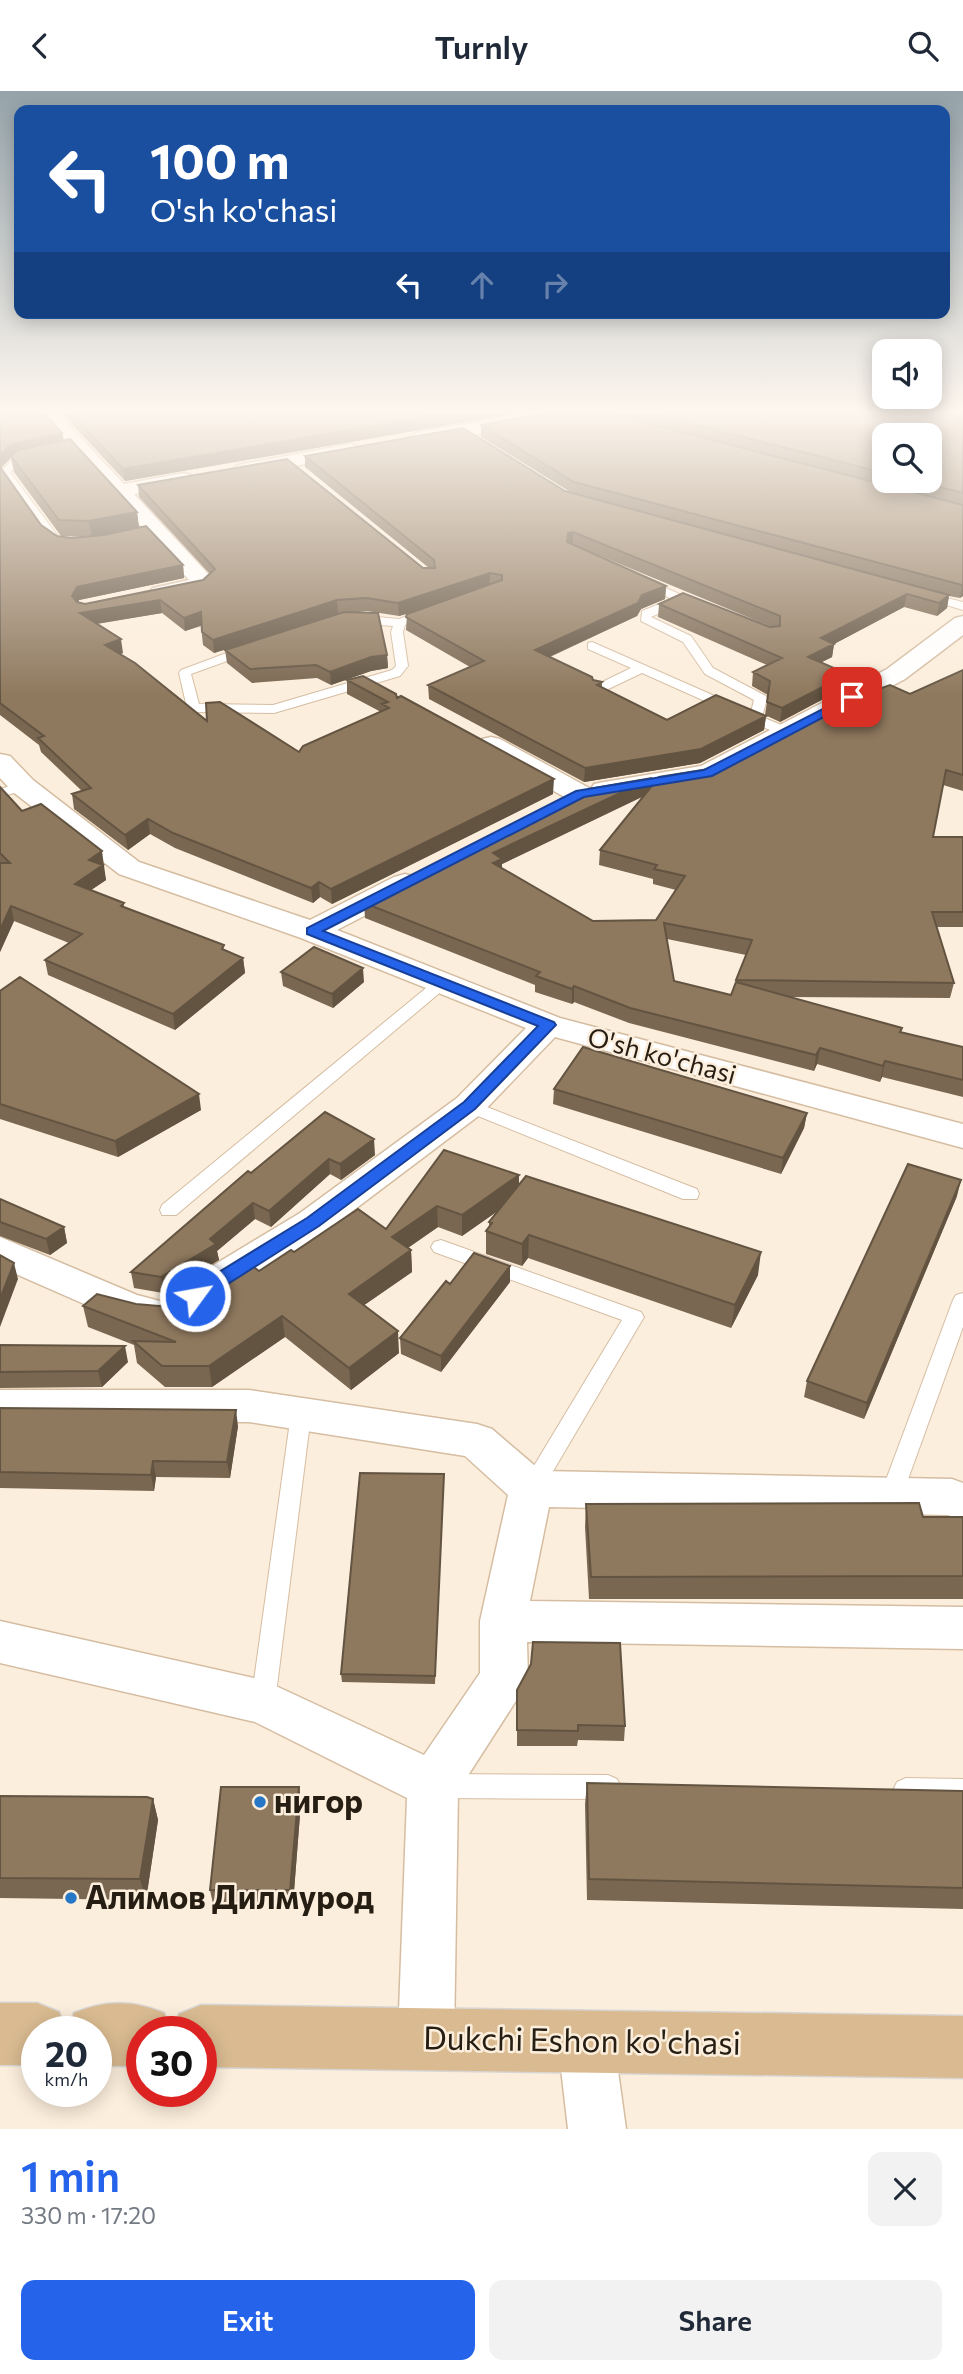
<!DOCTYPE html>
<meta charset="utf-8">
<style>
body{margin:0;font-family:Commissioner,sans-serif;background:#f2f2f3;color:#1f2937;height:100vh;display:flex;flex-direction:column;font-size:26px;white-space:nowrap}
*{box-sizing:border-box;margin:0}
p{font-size:23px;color:#747a83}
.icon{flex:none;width:38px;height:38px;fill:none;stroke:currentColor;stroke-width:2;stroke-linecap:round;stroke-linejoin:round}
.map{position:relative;height:2038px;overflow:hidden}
.details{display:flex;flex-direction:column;background:#fff;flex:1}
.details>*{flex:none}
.guide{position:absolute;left:14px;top:14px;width:936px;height:214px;border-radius:14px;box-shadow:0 4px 18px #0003;background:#1a4fa0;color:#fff;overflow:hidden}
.controls{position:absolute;left:872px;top:248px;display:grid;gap:14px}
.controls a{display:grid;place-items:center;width:70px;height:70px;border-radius:14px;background:#fff;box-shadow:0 4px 18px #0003;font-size:35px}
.speed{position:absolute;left:21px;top:1925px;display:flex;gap:14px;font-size:35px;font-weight:700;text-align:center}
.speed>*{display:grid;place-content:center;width:91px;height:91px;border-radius:50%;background:#fff;box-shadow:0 4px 18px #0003;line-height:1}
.speed small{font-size:18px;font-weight:400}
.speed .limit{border:10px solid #d22;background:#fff;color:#111}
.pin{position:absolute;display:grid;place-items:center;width:60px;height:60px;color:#fff;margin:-30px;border-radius:14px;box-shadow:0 4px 10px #0006}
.me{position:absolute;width:77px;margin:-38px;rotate:58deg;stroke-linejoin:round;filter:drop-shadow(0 0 5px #0008)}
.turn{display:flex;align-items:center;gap:24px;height:147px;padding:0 21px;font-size:32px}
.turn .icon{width:91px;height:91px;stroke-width:2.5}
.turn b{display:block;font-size:49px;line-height:60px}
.lanes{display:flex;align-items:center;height:66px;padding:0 21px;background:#0003;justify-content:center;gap:35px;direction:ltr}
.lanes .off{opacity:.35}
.round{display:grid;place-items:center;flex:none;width:74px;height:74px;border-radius:14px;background:#f2f2f3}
.headline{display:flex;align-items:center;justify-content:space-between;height:119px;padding:0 21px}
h1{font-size:42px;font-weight:600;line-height:52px;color:#2563eb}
.button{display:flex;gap:14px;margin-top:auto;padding:14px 21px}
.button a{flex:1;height:80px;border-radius:14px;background:#2563eb;color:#fff;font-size:28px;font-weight:600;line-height:80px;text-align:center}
.button a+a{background:#f2f2f3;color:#1f2937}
header{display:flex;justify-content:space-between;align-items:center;height:91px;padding:0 21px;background:#fff;font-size:32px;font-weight:600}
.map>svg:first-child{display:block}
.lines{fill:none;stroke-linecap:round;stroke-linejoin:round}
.service-casing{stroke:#d5bda2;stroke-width:2}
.minor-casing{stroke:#d5bda2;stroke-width:3}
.primary-casing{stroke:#d8d6d5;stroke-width:3}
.service{fill:#fff;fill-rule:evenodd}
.minor{fill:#fff;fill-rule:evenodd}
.primary{fill:#dabb91;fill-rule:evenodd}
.wall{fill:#7a6751;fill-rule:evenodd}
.shaded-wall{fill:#635442}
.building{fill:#8e785e;stroke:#635442;stroke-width:2}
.route{fill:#2563eb;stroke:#184099;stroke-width:2}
.poi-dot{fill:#2678c7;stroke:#fceedc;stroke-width:2.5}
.labels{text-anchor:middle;stroke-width:5;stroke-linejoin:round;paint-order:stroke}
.street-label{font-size:26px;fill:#261e13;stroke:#fceedc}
.near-poi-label{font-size:32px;font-weight:bold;fill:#261e13;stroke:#fceedc;text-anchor:start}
.near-street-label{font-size:32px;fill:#261e13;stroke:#fceedc}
</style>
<header><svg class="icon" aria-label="back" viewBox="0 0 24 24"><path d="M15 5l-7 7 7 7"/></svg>Turnly<svg class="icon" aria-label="search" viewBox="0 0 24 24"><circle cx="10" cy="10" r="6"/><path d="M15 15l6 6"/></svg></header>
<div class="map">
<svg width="963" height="2038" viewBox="0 0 963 2038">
<rect width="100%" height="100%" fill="#fceedc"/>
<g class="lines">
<!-- service casing -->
<g class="service-casing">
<path id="service" d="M33,362l4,1v4l-16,5 -11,9 50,67 7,3v4l-15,-3 -52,-71 13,-13z
M642,490h8l36,16v4l-35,16 40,19 22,32 53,28 1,3 -5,18 29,12v6h-10l-139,-62 -40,19h-8v-6l37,-18 -43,-19v-6l4,-1 159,70 3,-12 -49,-26 -22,-32 -42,-21 1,-10 30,-12 -30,-14z
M927,502l36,9v8l-40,-12 -2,-2z
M424,519l10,2 -29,13 -2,7 5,34 -8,10 -126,37 -81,-1 -6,-4 -8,-35 2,-3 67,-25 4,1v6l-61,22 8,30 74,1 119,-35 4,-4 -5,-34 2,-6 -38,-3 -6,-4 6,-4 44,4z
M23,691l7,4 -2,3 -28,8v-8z
M443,886l6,2 2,3 -2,3 -273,230h-14l-2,-5 2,-5 275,-226z
M469,1009l228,89 2,5 -2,5h-14l-220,-89 -3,-4z
M441,1149l200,72 3,5 -105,178 -8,3 -8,-3 -3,-6 102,-169 -188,-68 -3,-5 3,-5z
M963,1202v34l-61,169 -3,6 -8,3 -8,-3 -3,-6 73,-196 3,-5z
M301,1315l7,2 3,6 -36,288 -3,8 -9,3 -9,-3 -3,-8 40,-288 3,-6z
M440,1683l168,1 9,4 4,8 -4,8 -9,4 -168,-1 -9,-4 -4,-8 4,-8z
M906,1687l57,1v24l-57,-1 -9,-4 -4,-8 4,-8z"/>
</g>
<!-- minor casing -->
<g class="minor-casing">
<path id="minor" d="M37,320h19l68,73 60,-11 7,2 3,4 -3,4 -57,11 77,83 3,5c-9,14 -45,20 -61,16l-4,-5 4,-5 36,-8z
M544,320h42l-9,6 -159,27 -10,-6 10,-6z
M350,353l7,2 3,4 -3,4 -114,22 -7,-2 -3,-4 3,-4 7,-2z
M963,525v19l-58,44 -187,100 -114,19 -11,-3 -3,5 -10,2 -10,-2 -88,-49 -4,-6 4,-6 9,-2 9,2 91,50 3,-5 10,-2 97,-16 186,-97 68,-51z
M0,663l10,2 23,24 106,82 171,58 84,-43 11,-3 11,3 4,6 -4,6 -79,41 223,88 403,106v24l-408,-111 -74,77 -155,117 -104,66 -14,4 -14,-4 -6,-10 6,-10 106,-64 157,-115 69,-70 -225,-90 -182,-64 -106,-82 -13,-14z
M0,1146l137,58 23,6 6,10 -6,10 -14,5 -30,-8 -116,-51z
M0,1299h249l228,34 15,5 49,42 411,8 11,4v37l-15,-5 -399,-8 -19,94 433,6v42l-436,-7 1,36 -7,15 -63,98 -4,247 -8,20 -20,8 -20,-8 -8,-20 9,-240 -152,-76 -255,-59v-42l263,59 161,75 56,-82v-52l28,-126 -43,-39 -216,-34h-249z
M586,1923l20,8 8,20 12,87h-58l-10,-87 8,-20z"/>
</g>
<!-- primary casing -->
<g class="primary-casing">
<path id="primary" d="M0,1912h37l22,9 8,19 7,-18c31,-13 59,-13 90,0l8,19h-30v34h-46v-34h-59v33h-37z
M201,1914l762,11v62l-762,-11v-35h-29l7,-18z"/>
</g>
<!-- service -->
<use href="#service" class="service"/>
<!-- minor -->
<use href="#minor" class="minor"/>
<!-- primary -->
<use href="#primary" class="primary"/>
</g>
<!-- wall -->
<path class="wall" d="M0,320l62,22 2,7 73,72 2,16 44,37 1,13 -105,22 -1,3 7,1 118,-24 7,-6 -71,-77 -1,-12 285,83h6l-124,-101v-11l260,35 7,2 -91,-56v-12l74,-14h408v185l-3,2 -11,-2 -2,12 -10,8 -33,-9 -70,37 -2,13 -10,5 26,12 -2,13 -66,35 -15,-7 3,-20 -16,-9 1,-14 14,-7 -109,-48 1,-13 113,23 -186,-77 80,36 -1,13 -24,10 -4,7 -87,41 43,23 9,2v6l65,32 99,-4 -2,14 -64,33 -116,19 -155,-83 -1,-14 42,-18 -64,-37 1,-16 -8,2 -32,-5 -17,2 37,42 1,13 -17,3 -40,14 -14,-7 -65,5 -25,-20 -2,-13 116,-37 -127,40 -11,-8 -2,-19 -16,5 -23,-18 -65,11 26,29 -3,1 87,67 92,31 82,-40 -34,-18v-14l50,18 156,96 -221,110 -12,-7 -7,6 -138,-55 -25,-14 -22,16 -54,-41 -2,-15 10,-3 -41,-39 -2,-7 -39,-30zM884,345l45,45h-45zM11,367l3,14 47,64 24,1 -14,1 -14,-2 -16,-11 -40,-57z
M60,320h469l-404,70z
M963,579v121l-20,-6 -10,52h30v90h-26l17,56 -4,15 -162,-1 114,31 -1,4 62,15v50l-81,-20 -2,5 -63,-18 -3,7 -185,-48 -55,-21 -2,2 -37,-12v-7l-170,-67 -1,-15 288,-125 -1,10 70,-21 161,-79 28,6zM644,705l-44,54 -1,15 54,14v5l23,6 -20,30 -63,1 -91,-53v-4zM667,848l79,16 -15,40 -57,-14z
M0,696l22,24 82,55 -1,1 3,13 -15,10 33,13v4l119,51 2,15 -70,57 -127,-55 -3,-15 24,-17 -55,-22 -14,31z
M281,881l83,10 -31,26 -50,-22z
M0,900l201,119 -83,47 -118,-38z
M554,998l253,24 -3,15 -23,46 -228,-70z
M325,1021l50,43 -34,25 -11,-6 -59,53 -16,-8 -38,32 2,9 -56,33 -29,-5 -3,-16z
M444,1059l75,35 239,90 -27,53 -203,-70 -6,8 -36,-12v-23l3,-3v-6l9,-11 -36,25 -24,-9 -30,21 3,2 1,22 -48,33 35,48 -48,37 -66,-53 -73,50h-47l-28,-24 -3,-18 -46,-18 -5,-21 53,-2 23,2 23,-4 77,-31 35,-19 92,-23z
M957,1105l-93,223 -60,-22 3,-16z
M0,1108l64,28 3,16 -17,12 -50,-19z
M510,1191l-69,90 -40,-18 -1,-16 50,-54z
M0,1254l128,17 -26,25 -102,1z
M0,1317l238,18 -8,52 -74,-1 -2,14 -154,-3z
M444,1383l-9,210 -93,-2 -1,-8z
M586,1413l337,13h40v82h-374l-4,-72z
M517,1599l108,36 -1,15 -46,-1 -1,6h-60z
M587,1692l376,8v118l-376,-9 -2,-96z
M299,1696l2,15 -8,102h-80l-3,-14z
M0,1705l153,3 5,21 -12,80 -146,-2z"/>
<!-- shaded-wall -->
<path class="shaded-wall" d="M462,320h67l-404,70 -2,-12z
M62,342l2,12 -52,11 -12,13v-14l10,-10z
M137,421l2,16 -47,9 -3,-16z
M573,441v13h-6l1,-12z
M183,474l1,13 -105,22 -5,10 -2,-14 5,-9z
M490,482v14l-91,29 -1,-13z
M962,494h1v11l-3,2z
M666,495l-1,13 -24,10 -4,7 -102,47v-13l107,-55z
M907,503l-3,13 -70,37 -2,13 -26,13 2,-13 13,-19z
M949,504l-2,13 -10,8 2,-13z
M160,509l2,13 -80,13 -2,-13z
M337,509l1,13 -124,40 -1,-13z
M201,521l1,13 -17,6 -1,-13z
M121,548l2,14 -16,6 -2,-14z
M387,564l1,13 -17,3 -40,14 -1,-13 41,-15z
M848,583l-2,13 -66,35 2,-14z
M766,625l-2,14 -64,33 -116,19 1,-14z
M652,687l-2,15 -148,71v10l-9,4v-25z
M554,688l-1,15 -221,110 -1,-15z
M148,728l2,15 -22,16 -3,-15z
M102,760l4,29 -28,19 -3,-15 14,-24z
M319,791l1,15 -7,6 -2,-15z
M11,815l3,15 -14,31v-22z
M243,867l2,15 -70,57 -2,-16z
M363,877l1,14 -31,26 -1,-14z
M574,895v16l-2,2v-15z
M820,957l-3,16 -3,7 2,-16z
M885,970l-3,16 -2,5 3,-16z
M199,1003l2,16 -83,47 -3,-16z
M807,1022l-3,15 -23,46 2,-16z
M374,1048l1,16 -34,25 -1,-16z
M329,1068l1,15 -59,53 -2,-16z
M519,1084v21l-57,40v-21z
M961,1089l-4,16 -93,223 3,-16z
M253,1112l2,16 -38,32 2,9 -56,33 -2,-16 49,-38z
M437,1115l1,21 -45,31 -1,-21z
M64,1136l3,16 -17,12 -4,-16z
M529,1144l-1,23 -6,8v-22z
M411,1159l1,22 -62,43 -1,-21z
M761,1161l-3,23 -27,53 4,-23z
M14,1172l4,16 -18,48v-28z
M510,1175v16l-69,90v-16z
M282,1225l3,21 -73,50 -3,-21z
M398,1240l1,22 -48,37 -2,-22z
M125,1255l3,16 -26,25 -4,-16z
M236,1319l2,16 -8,52 -3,-16z
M153,1370l3,16 -2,14 -3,-16z
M299,1696l2,15 -8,102 -3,-14z
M153,1708l5,21 -12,80 -6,-21z"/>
<!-- building -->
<path class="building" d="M0,320h42l20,22 -52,12 -10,10z
M69,320h393l-339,58z
M555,320h45l363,94v80h-1l-388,-103 -93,-57z
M641,320h263l59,13v69l-47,-12h13v-45h-45v37z
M948,320h15v3z
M463,337l102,63 384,104 -10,8 -32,-9 -86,44 13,6 -26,13 40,17 -66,34 -15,-6 3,-21 -17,-9 29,-14 -123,-54 24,-11 87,34 10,-1v-10l-207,-84 -5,1 -1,9 99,44 -24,9 -4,8 -103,47 57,27 1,3 9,2 -5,3 70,35 49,-25 50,21 -65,33 -116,19 -157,-83 56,-24 -78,-44 1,-3 95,-34v-5l-12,-2 -92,30 -32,-5 -29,2 -124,40 -11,-8 -1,-20 -17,6 -24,-18 -80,13 41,26 -16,6 30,18 72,58 -1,-18 14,-1 79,50 4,-6 86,-38 -7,-4 6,-2 -41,-22 16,-4 33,18 1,4 4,-2 153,83 -223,110 -12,-7 -8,6 -138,-55 -25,-14 -23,16 -53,-41 19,-6 -53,-50 6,-2 -44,-33v-236l41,58 16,11 14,2 33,-3 42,-9 37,39 -106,22 -5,9 5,6 8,2 118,-24 12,-11 -77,-84 149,-26 136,109h12l-1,-8 -129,-104z
M70,348l67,73 -48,9 -30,-1 -48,-64 7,-6z
M344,521l34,1 9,42 -16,2 -41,15 -14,-7 -66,4 -25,-19z
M963,579v105l-17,-5 -13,67h30v75h-31l22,71 -218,-3 16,-40 -88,-17 10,58 57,14 5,-13 166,46 -2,4 63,15v33l-78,-19 -2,5 -63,-18 -4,7 -186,-47 -56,-22 -2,3 -36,-13 4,-4 -176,-69 225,-114 63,-11 -159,75 9,6 -9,4 100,58 63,-1 29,-44 -31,-7 3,-4 -57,-15 59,-73 62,-10 154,-82 7,3 8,-3 20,9z
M0,696l22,24 19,-7 61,47 -13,9 14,5 -28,19 49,19 -3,3 103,39 -2,4 21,9 -70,56 -128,-54 37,-26 -71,-28 -11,24v-67h10l-10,-10z
M314,856l49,21 -31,26 -51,-22z
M20,886l179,117 -84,47 -115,-37v-113z
M583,956l224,66 -24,45 -229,-69z
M325,1021l49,27 -34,25 -11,-5 -60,52 -16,-8 -43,36 6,5 -55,33 -30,-5 117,-101 3,2z
M444,1059l75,25 -57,40 -25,-9 -45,31 19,13 -62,44 49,37 -49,37 -67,-52 -73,50h-47l-29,-25 43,1 -93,-36 14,-12 39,10 23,2 23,-4 65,-40 12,9 32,-21 3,2 64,-43 28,20z
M908,1073l53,16 -94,223 -60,-22z
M526,1085l235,76 -26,53 -206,-70 -7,9 -36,-13 6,-8 -3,-1z
M0,1108l64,28 -18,12 -46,-17z
M474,1162l36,13 -69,90 -41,-18 46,-57 4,3z
M0,1164l14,8 -14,36z
M0,1254l125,1 -27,25 -98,1z
M0,1317l236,2 -9,52 -74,-1 -2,14 -151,-3z
M360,1382l84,1 -9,202 -94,-2z
M919,1412l4,14h40v59l-372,1 -5,-73z
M533,1551l87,1 5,83 -47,-1v6l-61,-1v-40l14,-26z
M587,1692l376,8v97l-374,-9z
M221,1696h78l-9,103h-80z
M0,1705l147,1 6,2 -13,80 -140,-1z"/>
<!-- sky -->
<linearGradient id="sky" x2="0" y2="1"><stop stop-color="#95a3aa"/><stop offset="0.53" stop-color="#fef7ef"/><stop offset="1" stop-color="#fef7ef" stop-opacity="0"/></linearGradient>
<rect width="963" height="605" fill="url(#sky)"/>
<!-- route -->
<path class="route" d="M852,603l6,3 -2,3 -144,76 -128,21 -261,134 231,91 2,3 -81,84 -156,117 -118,75h-13l-2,-5 2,-5 119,-73 157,-116 74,-76 -231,-92v-6l269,-137 128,-21z"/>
<!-- markers -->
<g class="poi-dot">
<circle cx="260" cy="1711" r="7"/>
<circle cx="71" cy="1807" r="7"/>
</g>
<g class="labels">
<!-- street labels -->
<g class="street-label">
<text transform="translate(662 965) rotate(15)" y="9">O'sh ko'chasi</text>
</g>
<!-- near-poi labels -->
<g class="near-poi-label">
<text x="274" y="1722">нигор</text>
<text x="85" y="1818">Алимов Дилмурод</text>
</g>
<!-- near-street labels -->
<g class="near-street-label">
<text transform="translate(582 1950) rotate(1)" y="11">Dukchi Eshon ko'chasi</text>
</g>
</g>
</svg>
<div class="controls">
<a><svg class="icon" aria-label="sound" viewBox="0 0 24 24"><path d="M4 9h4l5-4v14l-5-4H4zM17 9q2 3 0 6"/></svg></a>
<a><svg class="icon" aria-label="search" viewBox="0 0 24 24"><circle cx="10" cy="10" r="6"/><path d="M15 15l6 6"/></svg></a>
</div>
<div class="speed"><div>20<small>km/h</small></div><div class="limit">30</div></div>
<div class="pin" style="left:852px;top:606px;background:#d93025"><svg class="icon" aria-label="arrive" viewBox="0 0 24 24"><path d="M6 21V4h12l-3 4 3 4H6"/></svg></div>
<svg class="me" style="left:195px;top:1205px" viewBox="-20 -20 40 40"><circle r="17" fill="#2563eb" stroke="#fff" stroke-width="3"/><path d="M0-11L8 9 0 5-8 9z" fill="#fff"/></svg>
<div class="guide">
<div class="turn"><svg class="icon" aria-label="left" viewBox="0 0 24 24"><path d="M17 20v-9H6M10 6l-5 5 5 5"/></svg><div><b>100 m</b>O'sh ko'chasi</div></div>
<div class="lanes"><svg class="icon" aria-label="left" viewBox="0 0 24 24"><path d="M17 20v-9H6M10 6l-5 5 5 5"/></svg><svg class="icon off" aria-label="ahead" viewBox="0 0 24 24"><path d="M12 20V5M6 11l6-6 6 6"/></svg><svg class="icon off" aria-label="right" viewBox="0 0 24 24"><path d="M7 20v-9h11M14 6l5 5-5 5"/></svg></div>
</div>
</div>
<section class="details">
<div class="headline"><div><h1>1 min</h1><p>330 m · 17:20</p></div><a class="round"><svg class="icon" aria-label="close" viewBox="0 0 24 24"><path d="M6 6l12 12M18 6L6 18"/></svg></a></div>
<div class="button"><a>Exit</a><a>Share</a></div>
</section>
